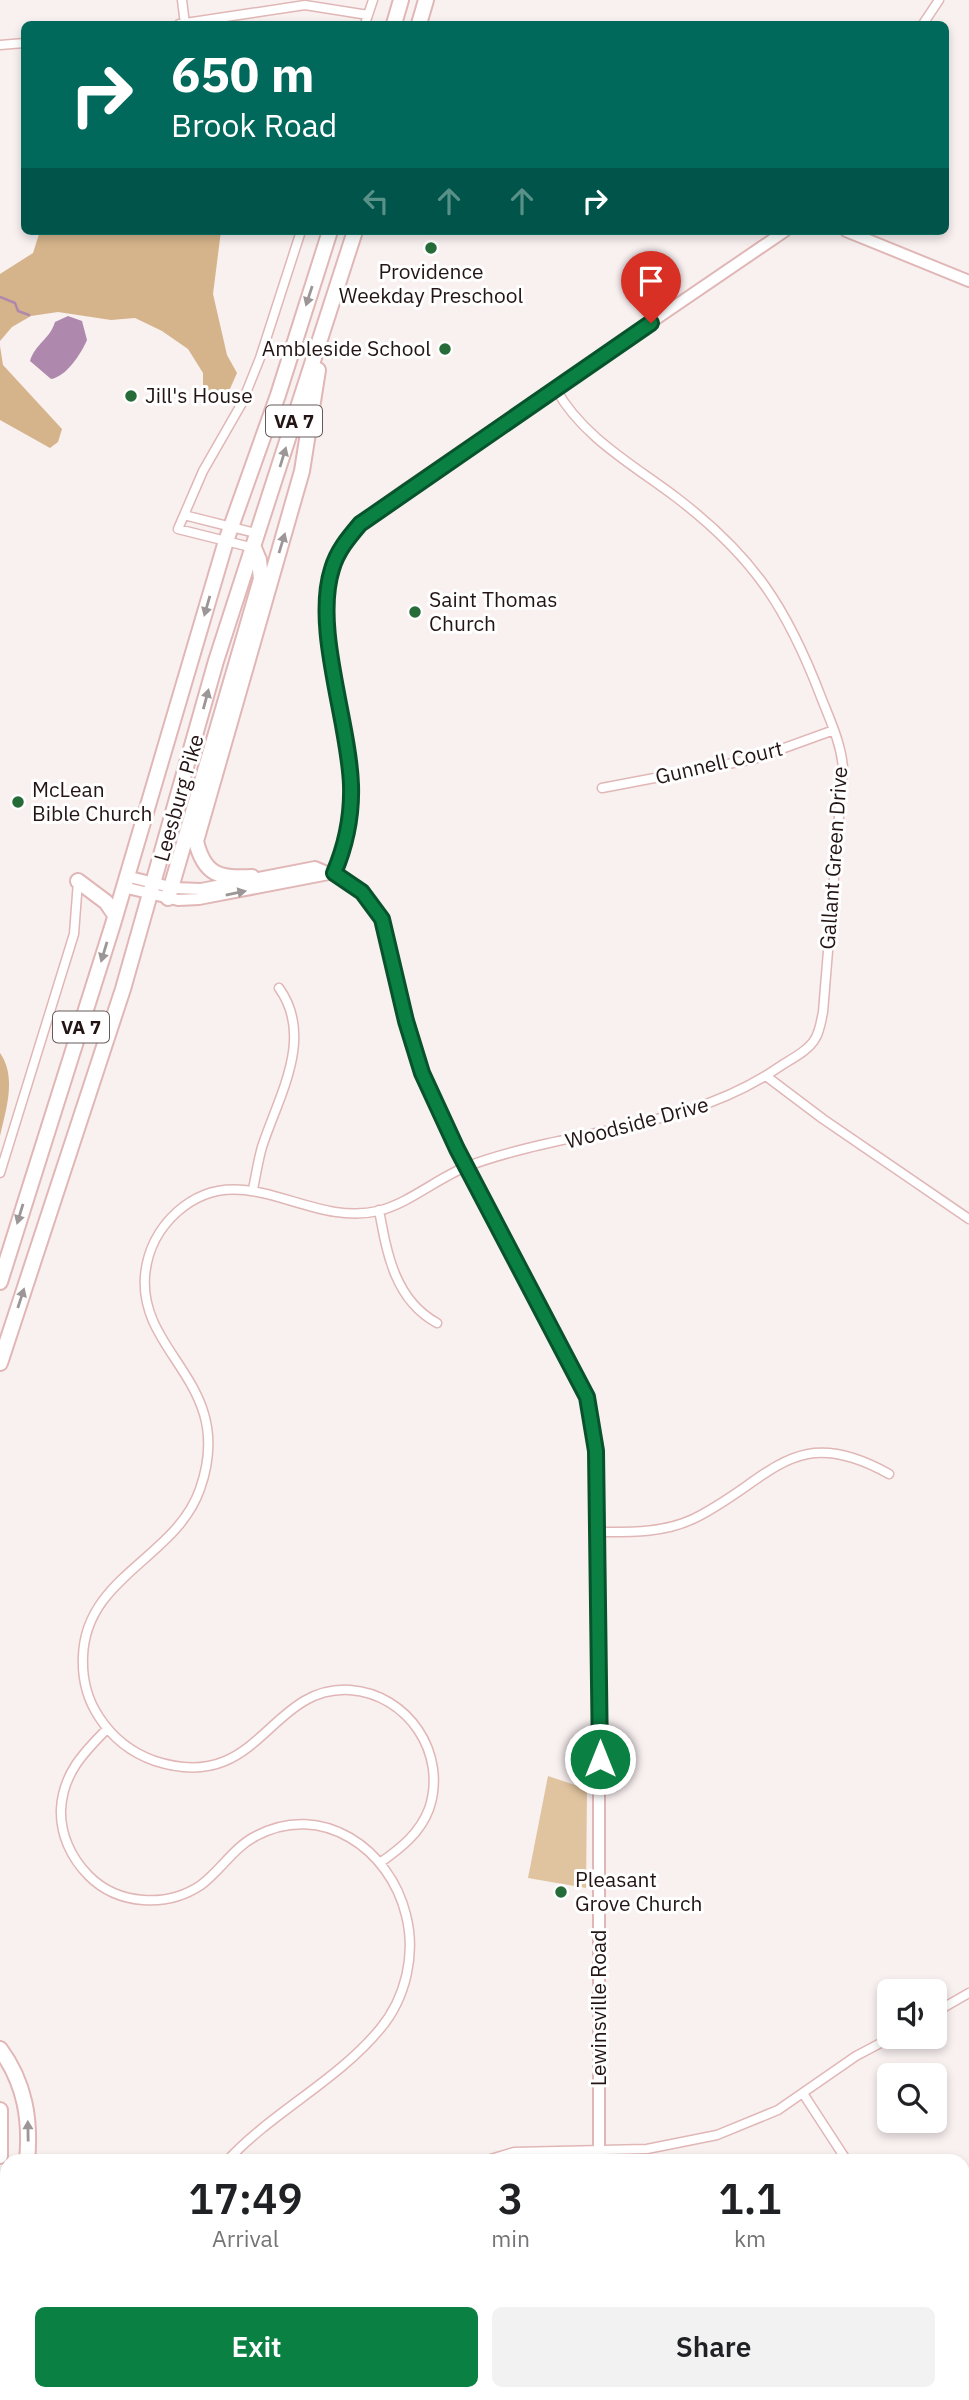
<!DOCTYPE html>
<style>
body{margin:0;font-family:"IBM Plex Sans",sans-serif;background:#f2f2f2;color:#202124;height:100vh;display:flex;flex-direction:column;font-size:26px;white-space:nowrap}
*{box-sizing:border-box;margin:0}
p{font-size:23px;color:#757577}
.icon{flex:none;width:38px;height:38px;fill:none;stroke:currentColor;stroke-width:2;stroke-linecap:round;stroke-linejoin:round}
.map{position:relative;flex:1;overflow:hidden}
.sheet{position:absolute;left:0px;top:2154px;width:970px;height:247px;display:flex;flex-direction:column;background:#fff;border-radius:21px 21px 0 0;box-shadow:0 4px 10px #0003}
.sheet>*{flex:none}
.top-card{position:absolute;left:21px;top:21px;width:928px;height:214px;border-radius:10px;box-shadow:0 4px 10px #0003;background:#00695c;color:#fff;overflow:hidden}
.buttons{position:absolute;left:877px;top:1979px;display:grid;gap:14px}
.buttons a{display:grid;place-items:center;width:70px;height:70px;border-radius:10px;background:#fff;box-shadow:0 4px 10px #0003;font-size:35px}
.pin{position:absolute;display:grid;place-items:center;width:60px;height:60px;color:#fff;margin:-72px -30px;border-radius:50% 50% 50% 0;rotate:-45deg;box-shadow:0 0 7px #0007}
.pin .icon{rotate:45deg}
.me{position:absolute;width:77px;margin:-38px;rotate:0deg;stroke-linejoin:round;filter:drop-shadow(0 0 5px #0008)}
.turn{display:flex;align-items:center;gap:24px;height:147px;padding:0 35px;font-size:32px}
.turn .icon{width:91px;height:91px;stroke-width:2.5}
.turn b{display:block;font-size:49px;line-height:60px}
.lanes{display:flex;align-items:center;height:66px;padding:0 35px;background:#0003;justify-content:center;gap:35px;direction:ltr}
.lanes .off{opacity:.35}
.eta{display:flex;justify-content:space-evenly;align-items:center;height:119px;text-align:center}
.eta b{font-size:42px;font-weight:600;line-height:49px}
.button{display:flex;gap:14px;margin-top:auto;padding:14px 35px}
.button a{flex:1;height:80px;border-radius:10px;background:#0b8043;color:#fff;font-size:28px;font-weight:600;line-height:80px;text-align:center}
.button a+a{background:#f2f2f2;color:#202124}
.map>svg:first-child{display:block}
.green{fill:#e0c39f}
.forest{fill:#d6b48b}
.water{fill:#af89ad}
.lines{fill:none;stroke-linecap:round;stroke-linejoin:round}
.stream{stroke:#af89ad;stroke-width:2.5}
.street-casing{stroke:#e0b7b6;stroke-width:11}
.secondary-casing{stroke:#e0b7b6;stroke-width:14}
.highway-casing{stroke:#e0b7b6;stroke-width:18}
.street{stroke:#fff;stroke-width:8}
.secondary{stroke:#fff;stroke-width:10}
.highway{stroke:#fff;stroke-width:14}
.oneway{fill:#9c9696}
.route-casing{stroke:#07532c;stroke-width:18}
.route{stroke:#0b8043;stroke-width:12}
.poi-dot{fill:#256c39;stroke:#fff;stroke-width:2.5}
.labels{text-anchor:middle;stroke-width:6;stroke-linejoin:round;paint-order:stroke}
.shield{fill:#fff;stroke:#665b5b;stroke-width:2}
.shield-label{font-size:19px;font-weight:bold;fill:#241515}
.poi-label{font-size:21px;fill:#241515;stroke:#fff;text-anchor:start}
.street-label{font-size:21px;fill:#241515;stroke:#fff}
</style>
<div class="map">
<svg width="969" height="2400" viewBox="0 0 969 2400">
<rect width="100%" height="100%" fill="#f9f0f0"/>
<!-- green -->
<path class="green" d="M548,1776l39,13 -1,99 -58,-10z"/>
<!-- forest -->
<path class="forest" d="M40,231h181l-8,63 14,61 10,18 -12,27 -22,-10v-17l-15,-24 -26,-18 -27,-13 -24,2 -53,-8 -27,4 -19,11 -12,14v-67l33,-21z
M0,346l3,19 59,64 -4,13 -8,6 -50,-28z
M0,1053c17,24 6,56 0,83z
M969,2249v145l-15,6h-201l17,-6h192v-140z
M413,2394h53l1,6h-84z"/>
<!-- water -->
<path class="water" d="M68,316l14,5 5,19c-6,14 -21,37 -36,39l-21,-18c5,-17 20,-22 25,-39z"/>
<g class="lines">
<!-- stream -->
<path class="stream" d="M0,297l15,6 3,8 11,4
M962,2278l7,-6
M962,2295v10
M815,2400l8,-6"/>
<!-- street casing -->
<g class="street-casing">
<path id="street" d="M182,0l3,24
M179,24l126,-19 63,10
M365,24l8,-24
M923,24l16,-24
M0,45l24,-2
M184,515l75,19
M254,548l-76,-19 25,-58 39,-68 18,-45 41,-127
M602,788l152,-29 80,-29
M766,1076l57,43 146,100
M0,1173l74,-239 4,-53
M253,1189c3,-14 5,-28 9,-42 16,-50 53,-109 17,-159
M379,1210c8,44 16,90 58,113
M598,1532c33,0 65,1 95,-13 78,-38 100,-99 196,-45
M107,1729c-24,24 -44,45 -46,80 -1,25 10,49 28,67 29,29 78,32 112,9 20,-15 33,-38 55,-49 66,-35 134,13 150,79 10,39 0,83 -26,114 -43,52 -108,83 -153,132
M381,1862c20,-14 39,-29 48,-53 19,-55 -21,-115 -79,-119 -82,-5 -90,105 -195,71 -23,-8 -43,-24 -56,-44 -12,-18 -17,-40 -16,-61 3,-80 93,-98 117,-167 37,-105 -61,-134 -55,-213 2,-24 13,-47 32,-64 64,-58 130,16 201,-1 32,-8 59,-33 90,-45 103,-38 219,-35 311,-99 12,-8 29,-16 36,-28 5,-8 6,-18 8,-27l20,-244c-2,-25 -13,-48 -22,-71 -34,-89 -67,-140 -144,-199 -42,-32 -95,-61 -121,-109
M934,2013l35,-20
M804,2095l43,66
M484,2161l30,-9 133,-3 70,-14 61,-25 78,-54 36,-19"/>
</g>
<!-- secondary casing -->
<g class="secondary-casing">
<path id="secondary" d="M846,231l123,50
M334,873c12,-28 18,-57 17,-88 -3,-67 -45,-178 -10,-236 16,-27 42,-43 67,-61l377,-257
M126,876l48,12 27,1 114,-22 35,15 20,18 16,31 27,116 35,85 139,265 9,54 3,111v599
M123,887l55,13 21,-1 135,-26
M603,2394v6"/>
</g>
<!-- highway casing -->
<g class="highway-casing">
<path id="highway" d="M394,24l7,-24
M419,24l7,-24
M252,877c-32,2 -48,-2 -56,-36l106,-370 16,-101
M78,881l28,21 9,13
M168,898l93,-319 -2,-19 -5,-12
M0,1282l113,-358 113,-383 52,-146 52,-164
M0,1363l123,-374 93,-328 139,-430
M0,2049c25,34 31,71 27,112
M0,2110v46
M28,2394l2,6"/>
</g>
<!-- street -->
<use href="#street" class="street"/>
<!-- secondary -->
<use href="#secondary" class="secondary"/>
<!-- highway -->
<use href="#highway" class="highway"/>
</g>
<!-- one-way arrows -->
<defs><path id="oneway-solid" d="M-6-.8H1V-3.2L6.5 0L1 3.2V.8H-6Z" transform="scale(1.75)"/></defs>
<g class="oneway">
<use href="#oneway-solid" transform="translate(309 296) rotate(108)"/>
<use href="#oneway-solid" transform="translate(283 457) rotate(-73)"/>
<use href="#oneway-solid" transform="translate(282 543) rotate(-73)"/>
<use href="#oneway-solid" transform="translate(207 606) rotate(106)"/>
<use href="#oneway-solid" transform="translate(206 699) rotate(-75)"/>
<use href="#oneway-solid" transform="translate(236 893) rotate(-12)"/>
<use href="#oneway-solid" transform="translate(104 952) rotate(107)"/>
<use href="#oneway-solid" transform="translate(20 1214) rotate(107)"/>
<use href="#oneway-solid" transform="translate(21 1298) rotate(-72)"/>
<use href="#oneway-solid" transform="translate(28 2131) rotate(-91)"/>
</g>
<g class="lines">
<!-- route casing -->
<g class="route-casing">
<path id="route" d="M600,1759l-4,-308 -9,-54 -130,-248 -35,-76 -16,-52 -24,-102 -20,-27 -28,-19c12,-28 18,-57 17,-88 -2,-64 -38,-156 -19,-216 5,-18 17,-32 28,-45l291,-201"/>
</g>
<!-- route -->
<use href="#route" class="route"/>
</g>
<!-- markers -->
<g class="poi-dot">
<circle cx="431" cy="248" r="7"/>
<circle cx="445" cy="349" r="7"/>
<circle cx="131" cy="396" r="7"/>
<circle cx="415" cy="612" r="7"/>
<circle cx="18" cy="802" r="7"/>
<circle cx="561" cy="1892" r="7"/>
</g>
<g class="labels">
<!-- shield labels -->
<g class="shield">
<rect x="266" y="405.5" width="56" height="31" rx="5"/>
<rect x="53" y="1011.5" width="56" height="31" rx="5"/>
</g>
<g class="shield-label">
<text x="294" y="428">VA 7</text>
<text x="81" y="1034">VA 7</text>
</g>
<!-- poi labels -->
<g class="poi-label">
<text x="431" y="279" text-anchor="middle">Providence<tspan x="431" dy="24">Weekday Preschool</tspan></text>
<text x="431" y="356" text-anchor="end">Ambleside School</text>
<text x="145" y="403">Jill's House</text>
<text x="429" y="607">Saint Thomas<tspan x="429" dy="24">Church</tspan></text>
<text x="32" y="797">McLean<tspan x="32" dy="24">Bible Church</tspan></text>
<text x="575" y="1887">Pleasant<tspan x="575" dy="24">Grove Church</tspan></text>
</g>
<!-- street labels -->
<g class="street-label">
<text transform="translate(719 763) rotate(-13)" y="7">Gunnell Court</text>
<text transform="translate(179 798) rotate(-74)" y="7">Leesburg Pike</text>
<text transform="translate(834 858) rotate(-86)" y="7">Gallant Green Drive</text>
<text transform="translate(637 1123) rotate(-15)" y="7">Woodside Drive</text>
<text transform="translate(599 2008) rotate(-90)" y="7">Lewinsville Road</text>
</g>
</g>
</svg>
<div class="buttons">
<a><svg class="icon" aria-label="sound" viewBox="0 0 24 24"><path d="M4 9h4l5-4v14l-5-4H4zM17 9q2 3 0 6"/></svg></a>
<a><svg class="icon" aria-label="search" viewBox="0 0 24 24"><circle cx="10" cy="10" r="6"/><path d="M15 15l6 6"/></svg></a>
</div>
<div class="pin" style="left:651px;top:323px;background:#d93025"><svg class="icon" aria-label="arrive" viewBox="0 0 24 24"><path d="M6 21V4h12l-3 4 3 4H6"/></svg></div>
<svg class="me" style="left:600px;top:1759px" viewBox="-20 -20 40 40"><circle r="17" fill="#0b8043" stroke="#fff" stroke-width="3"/><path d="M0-11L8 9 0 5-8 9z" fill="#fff"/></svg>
<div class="top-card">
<div class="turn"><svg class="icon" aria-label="right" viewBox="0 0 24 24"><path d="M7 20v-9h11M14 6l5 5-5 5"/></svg><div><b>650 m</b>Brook Road</div></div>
<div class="lanes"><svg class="icon off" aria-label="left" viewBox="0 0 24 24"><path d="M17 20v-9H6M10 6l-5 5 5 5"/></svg><svg class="icon off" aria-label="ahead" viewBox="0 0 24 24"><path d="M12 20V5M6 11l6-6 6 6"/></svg><svg class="icon off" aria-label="ahead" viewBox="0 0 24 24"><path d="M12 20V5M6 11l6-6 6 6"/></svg><svg class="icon" aria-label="right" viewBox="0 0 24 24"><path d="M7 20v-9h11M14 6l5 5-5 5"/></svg></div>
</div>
<section class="sheet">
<div class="eta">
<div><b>17:49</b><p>Arrival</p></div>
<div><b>3</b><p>min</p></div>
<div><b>1.1</b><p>km</p></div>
</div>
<div class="button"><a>Exit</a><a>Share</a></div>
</section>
</div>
